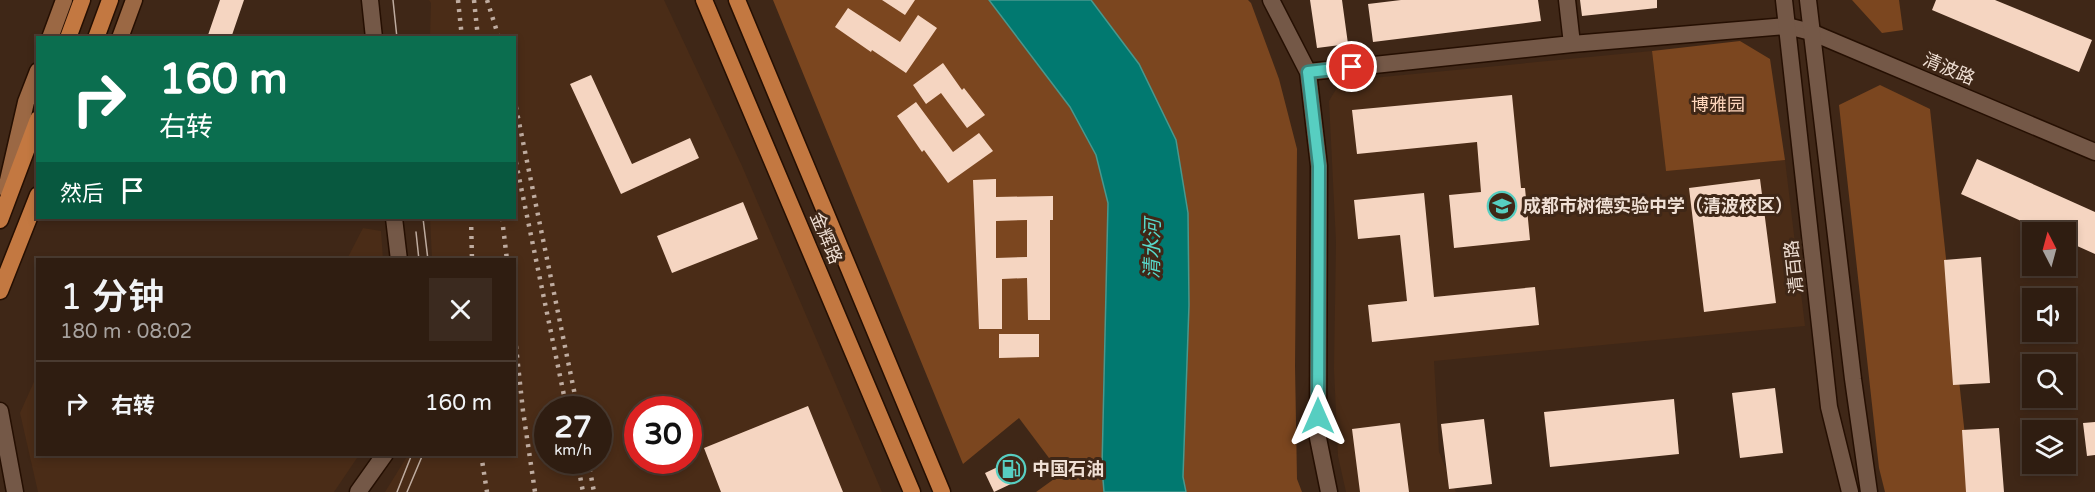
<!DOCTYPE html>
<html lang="zh">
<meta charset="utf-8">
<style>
body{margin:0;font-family:"Varela Round","Noto Sans SC",sans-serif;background:#3b2a1f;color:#f1f3f6;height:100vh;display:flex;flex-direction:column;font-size:22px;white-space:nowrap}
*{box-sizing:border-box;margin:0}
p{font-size:20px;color:#a7a29f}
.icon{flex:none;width:33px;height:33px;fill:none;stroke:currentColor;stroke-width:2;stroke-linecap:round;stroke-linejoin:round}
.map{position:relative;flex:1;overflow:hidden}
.drawer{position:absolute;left:36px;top:258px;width:480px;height:198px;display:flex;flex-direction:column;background:#2f1d11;border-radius:0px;box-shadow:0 3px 9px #0003,0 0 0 2px #4a3b31}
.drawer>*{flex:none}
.hud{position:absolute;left:36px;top:36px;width:480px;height:183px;border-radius:0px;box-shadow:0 3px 9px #0003,0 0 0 2px #4a3b31;background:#0b6e4f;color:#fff;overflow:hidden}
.needle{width:39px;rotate:354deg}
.controls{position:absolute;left:2022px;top:222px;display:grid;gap:12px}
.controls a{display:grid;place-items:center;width:54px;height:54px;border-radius:0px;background:#2f1d11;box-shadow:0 3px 9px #0003,0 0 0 2px #4a3b31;font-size:30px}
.speed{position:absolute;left:534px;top:396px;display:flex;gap:12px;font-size:30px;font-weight:700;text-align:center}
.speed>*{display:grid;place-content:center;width:78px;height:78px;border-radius:50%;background:#2f1d11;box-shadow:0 3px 9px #0003,0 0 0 2px #4a3b31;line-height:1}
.speed small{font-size:15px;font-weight:400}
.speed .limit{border:9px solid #d22;background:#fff;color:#111}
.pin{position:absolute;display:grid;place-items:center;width:51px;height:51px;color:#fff;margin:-26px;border:3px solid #fff;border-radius:50%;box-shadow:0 2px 6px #0007}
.me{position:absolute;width:66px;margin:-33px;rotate:0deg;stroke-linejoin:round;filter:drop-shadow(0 0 4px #0008)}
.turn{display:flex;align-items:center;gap:21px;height:126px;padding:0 24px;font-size:27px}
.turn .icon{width:78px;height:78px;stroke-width:2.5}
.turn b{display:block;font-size:42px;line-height:51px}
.then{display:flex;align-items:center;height:57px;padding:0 24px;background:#0003;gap:12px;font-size:22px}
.round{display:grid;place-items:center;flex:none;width:63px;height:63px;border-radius:0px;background:#3b2a1f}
.overview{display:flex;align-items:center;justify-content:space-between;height:102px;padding:0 24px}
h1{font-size:36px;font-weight:600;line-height:45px}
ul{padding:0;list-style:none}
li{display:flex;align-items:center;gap:18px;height:84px;padding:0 24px;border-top:2px solid #4a3b31}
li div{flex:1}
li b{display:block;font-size:22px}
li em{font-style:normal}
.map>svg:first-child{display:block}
.built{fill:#4a2c17;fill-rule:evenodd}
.green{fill:#7b461f}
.water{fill:#017970;stroke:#48988e;stroke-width:1.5}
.building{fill:#f5d5c1;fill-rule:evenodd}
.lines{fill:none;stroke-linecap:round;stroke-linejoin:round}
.minor-casing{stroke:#250f02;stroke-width:19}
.tertiary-casing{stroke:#250f02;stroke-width:19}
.secondary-casing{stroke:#250f02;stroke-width:19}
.primary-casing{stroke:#250f02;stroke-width:19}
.minor{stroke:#745847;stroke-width:16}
.tertiary{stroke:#745847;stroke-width:16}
.secondary{stroke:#9b6844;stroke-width:16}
.primary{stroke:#c37841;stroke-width:16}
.tram{stroke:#bfaca0;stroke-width:1.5}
.rail{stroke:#bfaca0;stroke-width:4.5;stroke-dasharray:3 6;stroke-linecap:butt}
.route-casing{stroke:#39867d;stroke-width:15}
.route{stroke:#57cec1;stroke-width:10}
.labels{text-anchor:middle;stroke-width:6;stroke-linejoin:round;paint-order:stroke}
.street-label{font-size:18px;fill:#efdfd4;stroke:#3f2717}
.park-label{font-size:18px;fill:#fed5bb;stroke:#3f2717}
.poi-label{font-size:18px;font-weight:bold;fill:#efdfd4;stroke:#3f2717;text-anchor:start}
.water-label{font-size:20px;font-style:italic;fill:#58d9cb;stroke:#3f2717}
</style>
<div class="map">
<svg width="2095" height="492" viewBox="0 0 2095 492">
<rect width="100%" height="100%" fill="#3f2717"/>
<!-- built -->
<path class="built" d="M429,0h235l78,166 140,326h-497l23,-37 106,-1v-194l-82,-1 -2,-41h84v-180l-84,-1 1,-34zM548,410h50v50h-50zM638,410h50v50h-50z
M1652,51l14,119 119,-10 20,166 -371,35 5,91 17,40h-110l-8,-36 -4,-87 2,-127 -7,-141 12,-20z
M363,228l18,3 2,28h-36z
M37,375l1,79 321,1 -25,37h-296l-18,-79z"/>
<!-- green -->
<path class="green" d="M773,0h216l81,107 26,48 12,48 -6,264 2,25h-68l25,-18 -42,-56 -56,46z
M1091,0h157l3,3 28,76 18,70 -2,217 2,113 5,13h-116l-3,-15 6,-172 -1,-92 -12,-73 -37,-76z
M1852,0h47l4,30 -21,3z
M1740,41l30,18 15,101 -119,11 -14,-120z
M1880,85l50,24 41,383h-86l-6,-24 -40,-363z"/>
<!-- water -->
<path class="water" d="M989,0h102l48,64 37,76 12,73 1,92 -6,172 3,15h-82l-2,-25 6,-264 -12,-48 -26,-48z"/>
<!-- building -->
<path class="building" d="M220,0h24l-13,38h-24z
M882,0h33l-10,15z
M1310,0h32l6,44 -31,4z
M1401,0h137l3,21 -168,21 -5,-38z
M1580,0h77v8l-75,8z
M1936,0h59l97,40 -13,32 -147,-62z
M848,8l52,34 18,-27 19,13 -31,45 -34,-23 -1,2 -36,-25z
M943,63l19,27 2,-2 21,27 -18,13 -26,-35 -15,11 -13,-19z
M591,75l41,89 58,-26 9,20 -78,36 -51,-110z
M1512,95l9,93h4l5,52 -76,8 -5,-53 32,-3 -4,-50 -120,12 -5,-44z
M916,102l37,50 26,-19 14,18 -45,32 -24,-33 -2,2 -25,-36z
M1977,159l118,53v42l-29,-13v-9h-20l-85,-38z
M996,179v18l57,-1v24h-3v100h-22l-1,-42 -25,1v50h-23l-6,-149zM1027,220v37l-31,1v-37z
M1760,179l16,124 -72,9 -15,-124z
M1424,193l10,104 101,-10 4,38 -167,17 -4,-37 39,-4 -7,-66 -42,4 -4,-39z
M743,202l15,37 -86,34 -15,-37z
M1981,257l9,126 -37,2 -9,-125z
M999,334h40v23l-40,1z
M1775,388l8,65 -43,5 -8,-65z
M1674,399l5,55 -129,13 -6,-55z
M808,406l35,86h-122l-17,-44z
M1484,419l8,65 -43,5 -8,-65z
M2095,422v33l-8,1 -4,-33z
M1400,423l9,69h-49l-8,-63z
M1999,428l5,64h-38l-4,-62z
M1004,464l9,19 -19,9 -9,-19z"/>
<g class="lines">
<!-- minor casing -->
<g class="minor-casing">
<path id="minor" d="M370,0l4,38
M1271,0l37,72 11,94 -1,272 11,54
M1567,0l5,44
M1308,72l264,-28 215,-18 24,6 284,120
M394,218l5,42
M0,411l15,81
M358,492l27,-38"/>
</g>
<!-- tertiary casing -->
<g class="tertiary-casing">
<path id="tertiary" d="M1784,0l45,407 21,85
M1808,0l45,379 16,113"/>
</g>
<!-- secondary casing -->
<g class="secondary-casing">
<path id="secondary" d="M50,38l14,-38
M120,38l14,-38
M6,189l20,-87 12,-31"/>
</g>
<!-- primary casing -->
<g class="primary-casing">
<path id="primary" d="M704,0l208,492
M737,0l205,492
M68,38l14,-38
M96,38l14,-38
M0,220l38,-101
M0,291l38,-96"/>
</g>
<!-- minor -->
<use href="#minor" class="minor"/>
<!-- tertiary -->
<use href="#tertiary" class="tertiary"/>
<!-- secondary -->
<use href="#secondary" class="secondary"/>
<!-- primary -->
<use href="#primary" class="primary"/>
<!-- tram -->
<path class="tram" d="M393,0l4,38
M423,218l5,42
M416,232l3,28
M397,492l15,-38
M407,492l16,-38"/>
<!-- rail -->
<path class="rail" d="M458,0l4,38
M474,0l4,38
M487,0l12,38
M514,98l64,312
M514,153l53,257
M471,218l1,42
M502,218l5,42
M514,328l9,83 12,81
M481,454l6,38
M577,460l6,32
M588,460l6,32"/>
</g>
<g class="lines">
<!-- route casing -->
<g class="route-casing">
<path id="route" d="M1318,416l1,-250 -11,-94 44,-5"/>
</g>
<!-- route -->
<use href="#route" class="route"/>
</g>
<!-- icons -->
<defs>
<g id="school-ring" transform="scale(1.5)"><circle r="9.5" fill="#3f2717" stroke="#57cec1" stroke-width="1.5"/><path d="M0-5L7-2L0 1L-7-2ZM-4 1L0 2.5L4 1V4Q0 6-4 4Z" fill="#57cec1"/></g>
<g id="fuel-ring" transform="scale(1.5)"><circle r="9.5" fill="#3f2717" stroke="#57cec1" stroke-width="1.5"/><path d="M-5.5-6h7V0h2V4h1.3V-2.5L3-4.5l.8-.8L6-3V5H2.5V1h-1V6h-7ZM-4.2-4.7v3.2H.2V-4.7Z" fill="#57cec1"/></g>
</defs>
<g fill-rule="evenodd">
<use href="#school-ring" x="1502" y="206"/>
<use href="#fuel-ring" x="1011" y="469"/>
</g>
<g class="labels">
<!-- street labels -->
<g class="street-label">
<text transform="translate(1949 69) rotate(23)" y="6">清波路</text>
<text transform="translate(826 238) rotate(67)" y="6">金辉路</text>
<text transform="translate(1794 267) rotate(-96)" y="6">清百路</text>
</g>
<!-- park labels -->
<g class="park-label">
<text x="1718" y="111">博雅园</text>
</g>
<!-- poi labels -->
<g class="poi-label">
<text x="1523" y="212">成都市树德实验中学（清波校区）</text>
<text x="1032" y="475">中国石油</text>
</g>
<!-- water labels -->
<g class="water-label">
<text transform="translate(1152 249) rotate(-89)" y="7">清水河</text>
</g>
</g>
</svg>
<div class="controls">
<a><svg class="needle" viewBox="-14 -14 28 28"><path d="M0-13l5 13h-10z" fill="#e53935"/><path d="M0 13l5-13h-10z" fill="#a7a29f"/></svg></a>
<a><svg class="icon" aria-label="sound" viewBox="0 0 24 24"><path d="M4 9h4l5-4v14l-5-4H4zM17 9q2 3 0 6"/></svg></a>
<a><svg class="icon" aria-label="search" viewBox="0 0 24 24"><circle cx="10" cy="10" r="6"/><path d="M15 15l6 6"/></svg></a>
<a><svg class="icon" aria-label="layers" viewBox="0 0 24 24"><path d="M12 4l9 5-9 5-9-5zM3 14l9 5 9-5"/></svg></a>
</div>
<div class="speed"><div>27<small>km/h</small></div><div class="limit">30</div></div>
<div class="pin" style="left:1352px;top:67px;background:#d93025"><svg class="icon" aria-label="arrive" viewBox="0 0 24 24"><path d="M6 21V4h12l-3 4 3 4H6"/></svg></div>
<svg class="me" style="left:1318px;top:416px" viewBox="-20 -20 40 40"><path d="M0-17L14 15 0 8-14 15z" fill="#57cec1" stroke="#fff" stroke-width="4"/></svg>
<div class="hud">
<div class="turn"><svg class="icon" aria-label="right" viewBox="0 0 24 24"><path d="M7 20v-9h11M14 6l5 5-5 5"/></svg><div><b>160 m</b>右转</div></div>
<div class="then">然后<svg class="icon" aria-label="arrive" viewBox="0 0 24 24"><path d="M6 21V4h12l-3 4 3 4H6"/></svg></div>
</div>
<section class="drawer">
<div class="overview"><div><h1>1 分钟</h1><p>180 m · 08:02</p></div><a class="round"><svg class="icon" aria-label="close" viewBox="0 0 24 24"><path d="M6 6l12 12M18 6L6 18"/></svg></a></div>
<ul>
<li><svg class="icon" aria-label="right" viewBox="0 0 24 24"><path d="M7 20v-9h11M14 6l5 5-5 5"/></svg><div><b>右转</b></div><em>160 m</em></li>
</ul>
</section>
</div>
